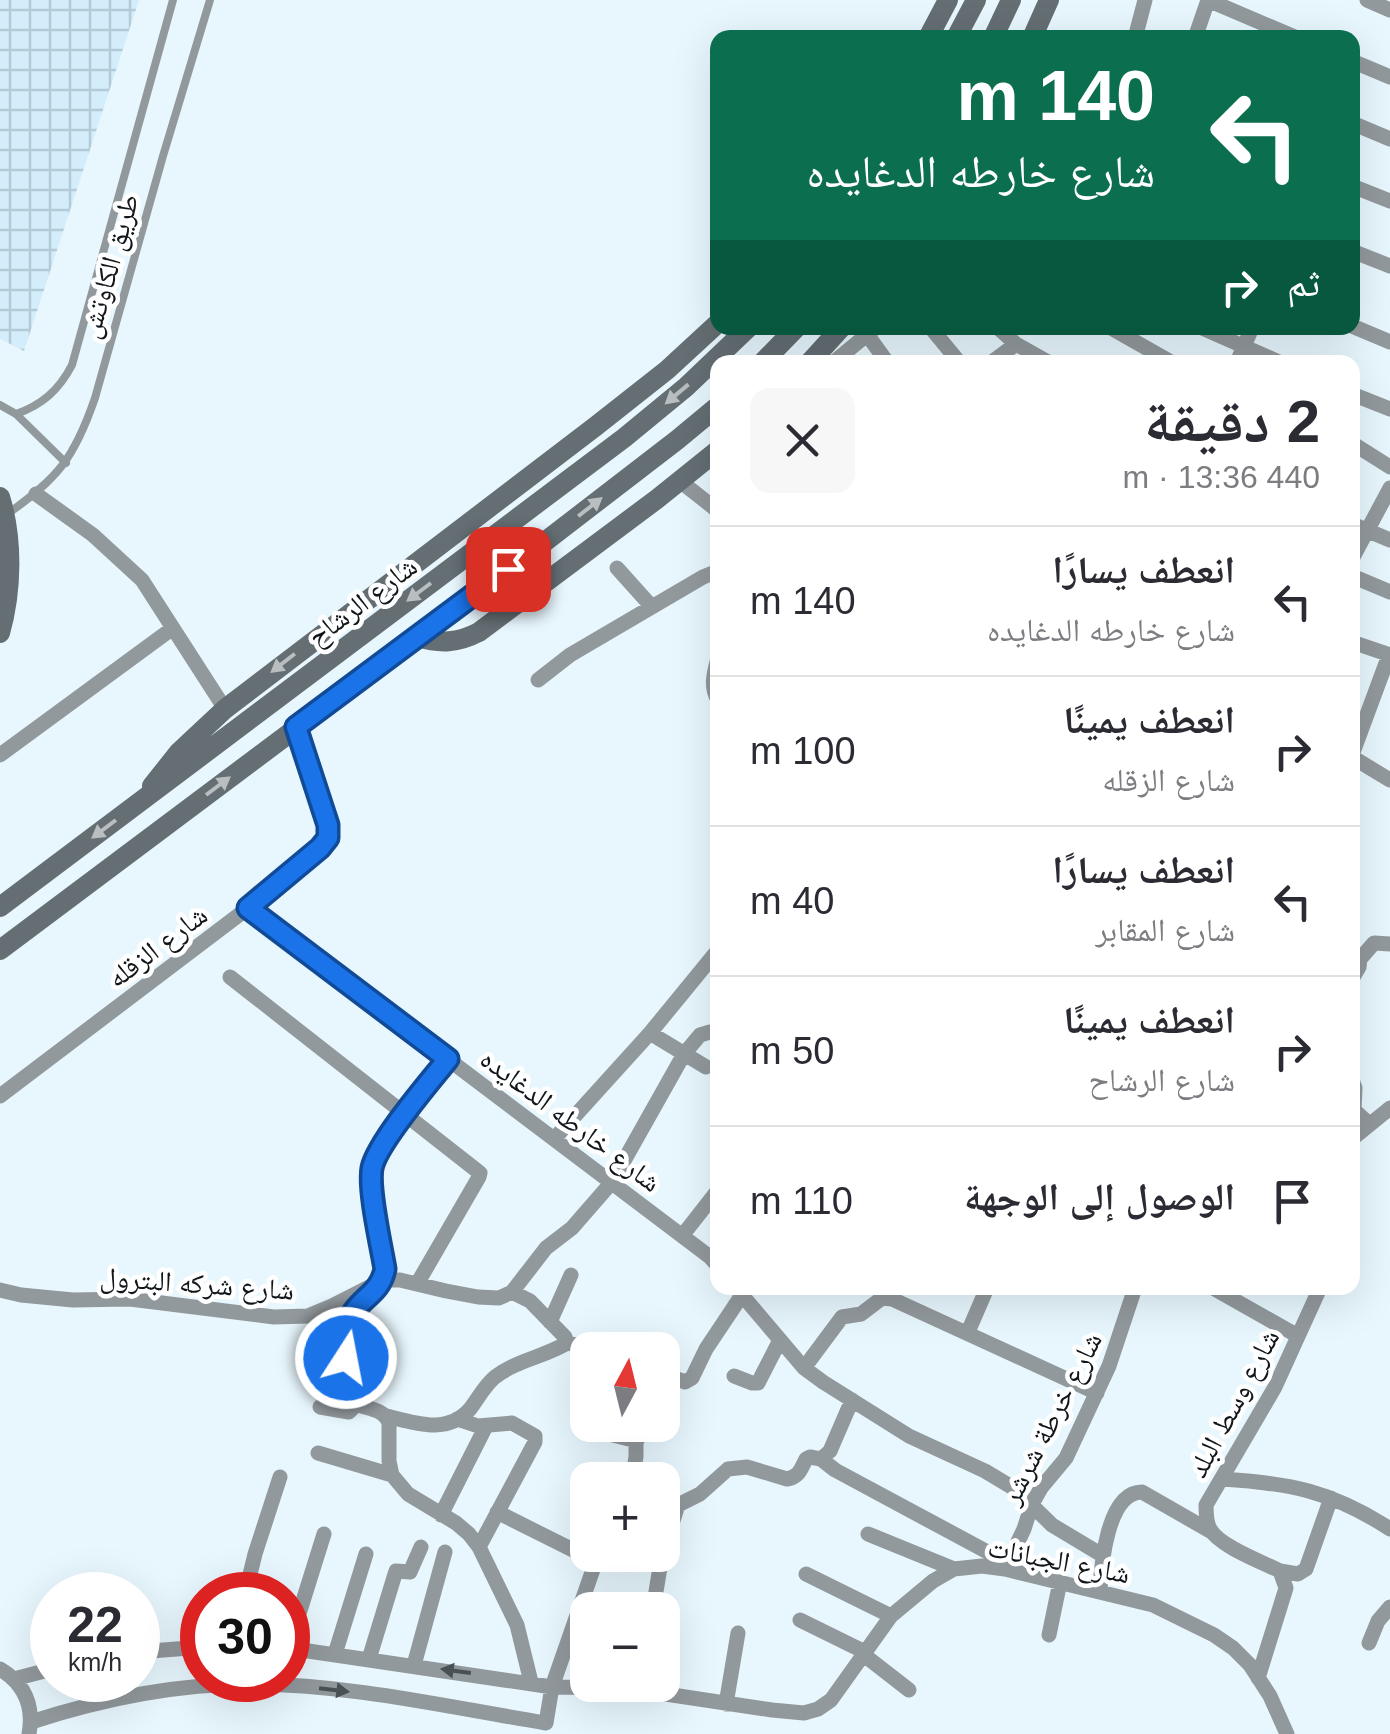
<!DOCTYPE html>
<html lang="ar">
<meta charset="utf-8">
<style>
body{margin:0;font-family:Arial,"Noto Naskh Arabic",sans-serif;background:#f7f7f7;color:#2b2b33;direction:rtl;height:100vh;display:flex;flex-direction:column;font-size:38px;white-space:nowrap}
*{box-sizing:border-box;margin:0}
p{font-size:32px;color:#7c7c81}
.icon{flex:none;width:55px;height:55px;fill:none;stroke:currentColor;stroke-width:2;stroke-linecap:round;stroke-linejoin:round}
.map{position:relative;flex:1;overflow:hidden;direction:ltr}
.side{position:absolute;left:710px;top:355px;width:650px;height:940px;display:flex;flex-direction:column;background:#fff;border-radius:20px;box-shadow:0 10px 40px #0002;direction:rtl}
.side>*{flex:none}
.hud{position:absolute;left:710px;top:30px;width:650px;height:305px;border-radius:20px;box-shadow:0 10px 40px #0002;direction:rtl;background:#0b6e4f;color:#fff;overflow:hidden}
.needle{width:65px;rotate:7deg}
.controls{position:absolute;left:570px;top:1332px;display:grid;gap:20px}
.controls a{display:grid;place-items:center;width:110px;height:110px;border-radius:20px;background:#fff;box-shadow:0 10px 40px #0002;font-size:50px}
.speed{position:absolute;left:30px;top:1572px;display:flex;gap:20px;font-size:50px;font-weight:700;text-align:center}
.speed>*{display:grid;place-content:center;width:130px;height:130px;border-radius:50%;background:#fff;box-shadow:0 10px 40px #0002;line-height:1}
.speed small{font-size:25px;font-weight:400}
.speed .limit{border:15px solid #d22;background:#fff;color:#111}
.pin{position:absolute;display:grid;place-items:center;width:85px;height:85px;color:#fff;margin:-42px;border-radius:20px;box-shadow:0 5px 15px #0006}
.me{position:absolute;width:110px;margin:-55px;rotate:11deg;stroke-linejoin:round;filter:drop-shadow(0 0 8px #0008)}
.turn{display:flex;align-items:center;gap:35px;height:210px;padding:0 40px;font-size:45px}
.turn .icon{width:130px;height:130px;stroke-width:2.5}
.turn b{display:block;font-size:70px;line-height:85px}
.then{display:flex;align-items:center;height:95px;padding:0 40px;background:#0003;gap:20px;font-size:38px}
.round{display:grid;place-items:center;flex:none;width:105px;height:105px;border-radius:20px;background:#f7f7f7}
.head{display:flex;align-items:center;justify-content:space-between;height:170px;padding:0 40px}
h1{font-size:60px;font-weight:800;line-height:75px}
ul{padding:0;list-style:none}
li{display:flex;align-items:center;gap:30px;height:150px;padding:0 40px;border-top:2px solid #e1e1e2}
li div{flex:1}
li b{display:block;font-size:38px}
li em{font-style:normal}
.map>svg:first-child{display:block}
.industrial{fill:url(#industrial-grid)}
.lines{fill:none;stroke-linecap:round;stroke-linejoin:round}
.lane{stroke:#92999d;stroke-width:8}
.street{stroke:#92999d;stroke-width:15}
.secondary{stroke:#646e73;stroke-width:20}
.oneway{fill:#b9bec0}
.oneway2{fill:#4a5154}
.route-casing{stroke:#114b97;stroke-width:25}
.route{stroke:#1a73e8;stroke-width:18}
.labels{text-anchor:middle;stroke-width:9;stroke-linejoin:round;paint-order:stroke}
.street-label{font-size:28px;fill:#101619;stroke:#fff}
</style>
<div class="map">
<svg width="1390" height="1734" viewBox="0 0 1390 1734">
<defs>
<pattern id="industrial-grid" width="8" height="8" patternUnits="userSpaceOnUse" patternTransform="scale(2.5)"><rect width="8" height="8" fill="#d3edfa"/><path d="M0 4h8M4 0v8" fill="none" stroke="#b4cad6"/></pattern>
</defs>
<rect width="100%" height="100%" fill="#e8f7fe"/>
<!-- industrial -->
<path class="industrial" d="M0,0h139l-115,351 -24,-12z"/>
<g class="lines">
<!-- lane -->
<path class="lane" d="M0,405l16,9 50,49
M16,414c26,-9 43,-24 56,-49l101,-365
M6,515c52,-37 68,-56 89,-117l68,-242 47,-156"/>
<!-- street -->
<path class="street" d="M1208,0l89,38
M1367,0l23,10
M1135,38l10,-38
M1195,38l13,-38
M1352,61l38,16
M1352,123l38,16
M1352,186l38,15
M1352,251l38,15
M1352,326l38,16
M931,328l28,34
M998,328l18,16 32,18
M1111,328l60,34
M1202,328l77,34
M866,333l21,29
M834,362l41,-34
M992,362l24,-18
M1237,362l15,-34
M1352,394l38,15
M1352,443l38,24
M680,481l38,30
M36,494l57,41 49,45 83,129
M1352,524l38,16
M1352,559l38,-71
M617,568l35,39
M1352,576l38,16
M1352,642l38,13
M718,658c-4,15 -8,29 0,42
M538,680l32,-25 133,-78 15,-6
M0,755l173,-127
M1352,755l37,-100
M1352,757l38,23
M248,908l462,349 8,9
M1360,959l14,-16 16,1
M230,977l250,196 -1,4 -62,107
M1352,979l7,-12 1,-8 -7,-5
M650,1033l56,34
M448,1059c-18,23 -71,84 -76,109 -4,22 9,77 13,101 -5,24 -21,26 -32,44 -11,19 -7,66 -4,87 13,10 33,6 40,22v39l3,14 16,19 48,29 13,11 10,13 38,78 14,57
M1352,1080l3,8 -1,22 15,14
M0,1096l248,-188 76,-64 5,-12 -1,-7 -32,-98
M554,1139l96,-106 68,-83
M1352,1139l38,-31
M682,1236l36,-46
M736,1288l68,80 19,14 86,54 76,35 30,18 37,36 50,30
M1213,1288l85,48
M0,1290l21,5 52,5 57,-1 144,18 34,-1 24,-10 51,-26h17l46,11 32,6 21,1 13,-6 34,-44 26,-20 40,-46 72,-128 16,-19 10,-3 8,2
M550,1322l21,-47
M968,1332l19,-44
M567,1343l32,7
M804,1368l38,-51 19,-3 21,-16 10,1 205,94
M662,1373l23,9 7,-4 14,-29 36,-54
M734,1376l18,7h6l22,-43
M320,1407l29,5 7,-7
M387,1416c28,7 60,19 83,-7 8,-10 14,-23 25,-32 22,-17 49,-20 72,-34l-2,-6 -35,-36 -18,-9
M457,1419l21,7 34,-3 23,13v6l-56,105
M590,1425l23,10 24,6
M318,1453l74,22
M821,1459l14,11 173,93
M1222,1479c67,4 110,12 168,50
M632,1480l4,-23v-32
M497,1512l98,49
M441,1515l45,-89
M868,1534l86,35
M662,1555l16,-50 22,-11 28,-25 19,-2 40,12c12,-2 14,-10 19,-20l4,-2 11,2 9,-8 22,-51
M1005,1569l19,-40 8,-25 9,-16 25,-30 43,-92 26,-78
M1280,1571l18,3 8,-5 25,-71
M806,1574l85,42
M1100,1592c1,-26 7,-100 42,-100l68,39
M245,1595l10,-41 25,-77
M653,1610l9,-55
M800,1620l65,32
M1049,1635l11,-53
M1369,1643l9,-22 12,-14
M288,1648l264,39 74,1 146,22 32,3 14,-4 13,-9 60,-84 42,-35 21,-12 28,-3 23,3 148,36 61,30 19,13 17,17 20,31 17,38
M288,1649l36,-115
M138,1652l64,-5
M335,1654l31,-100
M864,1655l45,35
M369,1659l26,-85 1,-3 14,1 11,-25
M414,1665l31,-113
M0,1669c25,15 34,37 29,65
M1258,1678l28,-90 -6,-17c-18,-9 -61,-25 -70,-42 -4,-7 -4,-17 -4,-24l69,-118 45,-99
M14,1679l38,-10
M726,1704l12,-71
M31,1722c71,-23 143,-38 218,-38 100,0 199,23 297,39l6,-36 46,-132"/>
<!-- secondary -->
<path class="secondary" d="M928,38l20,-38
M956,38l20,-38
M993,38l18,-38
M1032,38l17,-38
M763,362l33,-34
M810,362l31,-34
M0,497c13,42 12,94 0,136
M418,637c22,7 40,6 61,-5l178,-133 61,-49
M152,786l27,-34 46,-43 371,-283 71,-56 51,-47
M0,907l624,-469 62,-51 62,-59
M0,950l538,-403 139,-107 41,-34"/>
</g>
<!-- one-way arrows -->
<defs><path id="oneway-solid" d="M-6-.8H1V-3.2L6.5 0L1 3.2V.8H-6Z" transform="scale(2.5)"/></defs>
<g class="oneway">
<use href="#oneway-solid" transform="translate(677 394) rotate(140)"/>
<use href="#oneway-solid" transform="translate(590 507) rotate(-38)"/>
<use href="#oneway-solid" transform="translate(419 592) rotate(143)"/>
<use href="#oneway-solid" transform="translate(283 663) rotate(142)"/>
<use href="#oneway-solid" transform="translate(218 786) rotate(-37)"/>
<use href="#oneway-solid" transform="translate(104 829) rotate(143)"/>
</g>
<g class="oneway2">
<use href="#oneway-solid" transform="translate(456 1671) rotate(-172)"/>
<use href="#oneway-solid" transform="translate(334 1690) rotate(7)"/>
</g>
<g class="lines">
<!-- route casing -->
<g class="route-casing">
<path id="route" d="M346,1358c1,-13 0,-30 5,-42 10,-19 29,-22 34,-47 -4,-24 -17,-79 -13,-101 5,-25 58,-87 76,-109l-200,-151 72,-60 8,-10v-13l-32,-98 212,-158"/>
</g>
<!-- route -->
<use href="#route" class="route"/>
</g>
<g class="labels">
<!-- street labels -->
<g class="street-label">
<text transform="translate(109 266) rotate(-74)" y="10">طريق الكاوتش</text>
<text transform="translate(362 601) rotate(-37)" y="10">شارع الرشاح</text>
<text transform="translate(157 946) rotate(-37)" y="10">شارع الزقله</text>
<text transform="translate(571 1120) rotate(37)" y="10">شارع خارطه الدغايده</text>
<text transform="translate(197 1283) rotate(4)" y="10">شارع شركه البترول</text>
<text transform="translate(1233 1403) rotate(-62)" y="10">شارع وسط البلد</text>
<text transform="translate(1051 1418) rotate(-63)" y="10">شارع خرطة شرشر</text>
<text transform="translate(1059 1560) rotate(11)" y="10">شارع الجبانات</text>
</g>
</g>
</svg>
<div class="controls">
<a><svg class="needle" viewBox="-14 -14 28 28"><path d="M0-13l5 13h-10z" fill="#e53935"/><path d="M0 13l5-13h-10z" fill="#7c7c81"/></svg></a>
<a>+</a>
<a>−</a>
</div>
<div class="speed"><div>22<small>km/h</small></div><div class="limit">30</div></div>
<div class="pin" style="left:508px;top:569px;background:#d93025"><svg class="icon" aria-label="arrive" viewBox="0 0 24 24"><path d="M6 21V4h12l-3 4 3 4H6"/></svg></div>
<svg class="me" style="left:346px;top:1358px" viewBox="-20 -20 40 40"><circle r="17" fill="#1a73e8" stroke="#fff" stroke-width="3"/><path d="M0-11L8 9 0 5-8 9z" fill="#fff"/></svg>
<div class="hud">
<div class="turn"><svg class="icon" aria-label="left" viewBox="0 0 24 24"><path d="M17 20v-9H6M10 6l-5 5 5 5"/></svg><div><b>140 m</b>شارع خارطه الدغايده</div></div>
<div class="then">ثم<svg class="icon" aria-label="right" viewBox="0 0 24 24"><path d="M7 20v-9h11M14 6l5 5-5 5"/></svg></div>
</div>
<section class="side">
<div class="head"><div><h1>2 دقيقة</h1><p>440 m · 13:36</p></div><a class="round"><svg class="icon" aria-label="close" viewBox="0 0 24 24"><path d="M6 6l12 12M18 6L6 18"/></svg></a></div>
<ul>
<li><svg class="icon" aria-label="left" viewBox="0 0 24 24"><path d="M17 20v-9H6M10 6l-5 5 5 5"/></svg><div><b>انعطف يسارًا</b><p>شارع خارطه الدغايده</p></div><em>140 m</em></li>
<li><svg class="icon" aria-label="right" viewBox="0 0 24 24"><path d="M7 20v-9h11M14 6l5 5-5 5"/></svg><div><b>انعطف يمينًا</b><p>شارع الزقله</p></div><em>100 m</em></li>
<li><svg class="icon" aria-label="left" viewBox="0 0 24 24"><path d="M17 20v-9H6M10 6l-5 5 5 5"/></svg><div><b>انعطف يسارًا</b><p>شارع المقابر</p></div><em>40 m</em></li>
<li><svg class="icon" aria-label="right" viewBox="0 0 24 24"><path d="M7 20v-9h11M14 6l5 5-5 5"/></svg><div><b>انعطف يمينًا</b><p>شارع الرشاح</p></div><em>50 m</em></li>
<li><svg class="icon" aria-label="arrive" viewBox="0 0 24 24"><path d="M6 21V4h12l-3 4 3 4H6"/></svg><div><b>الوصول إلى الوجهة</b></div><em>110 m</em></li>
</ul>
</section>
</div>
